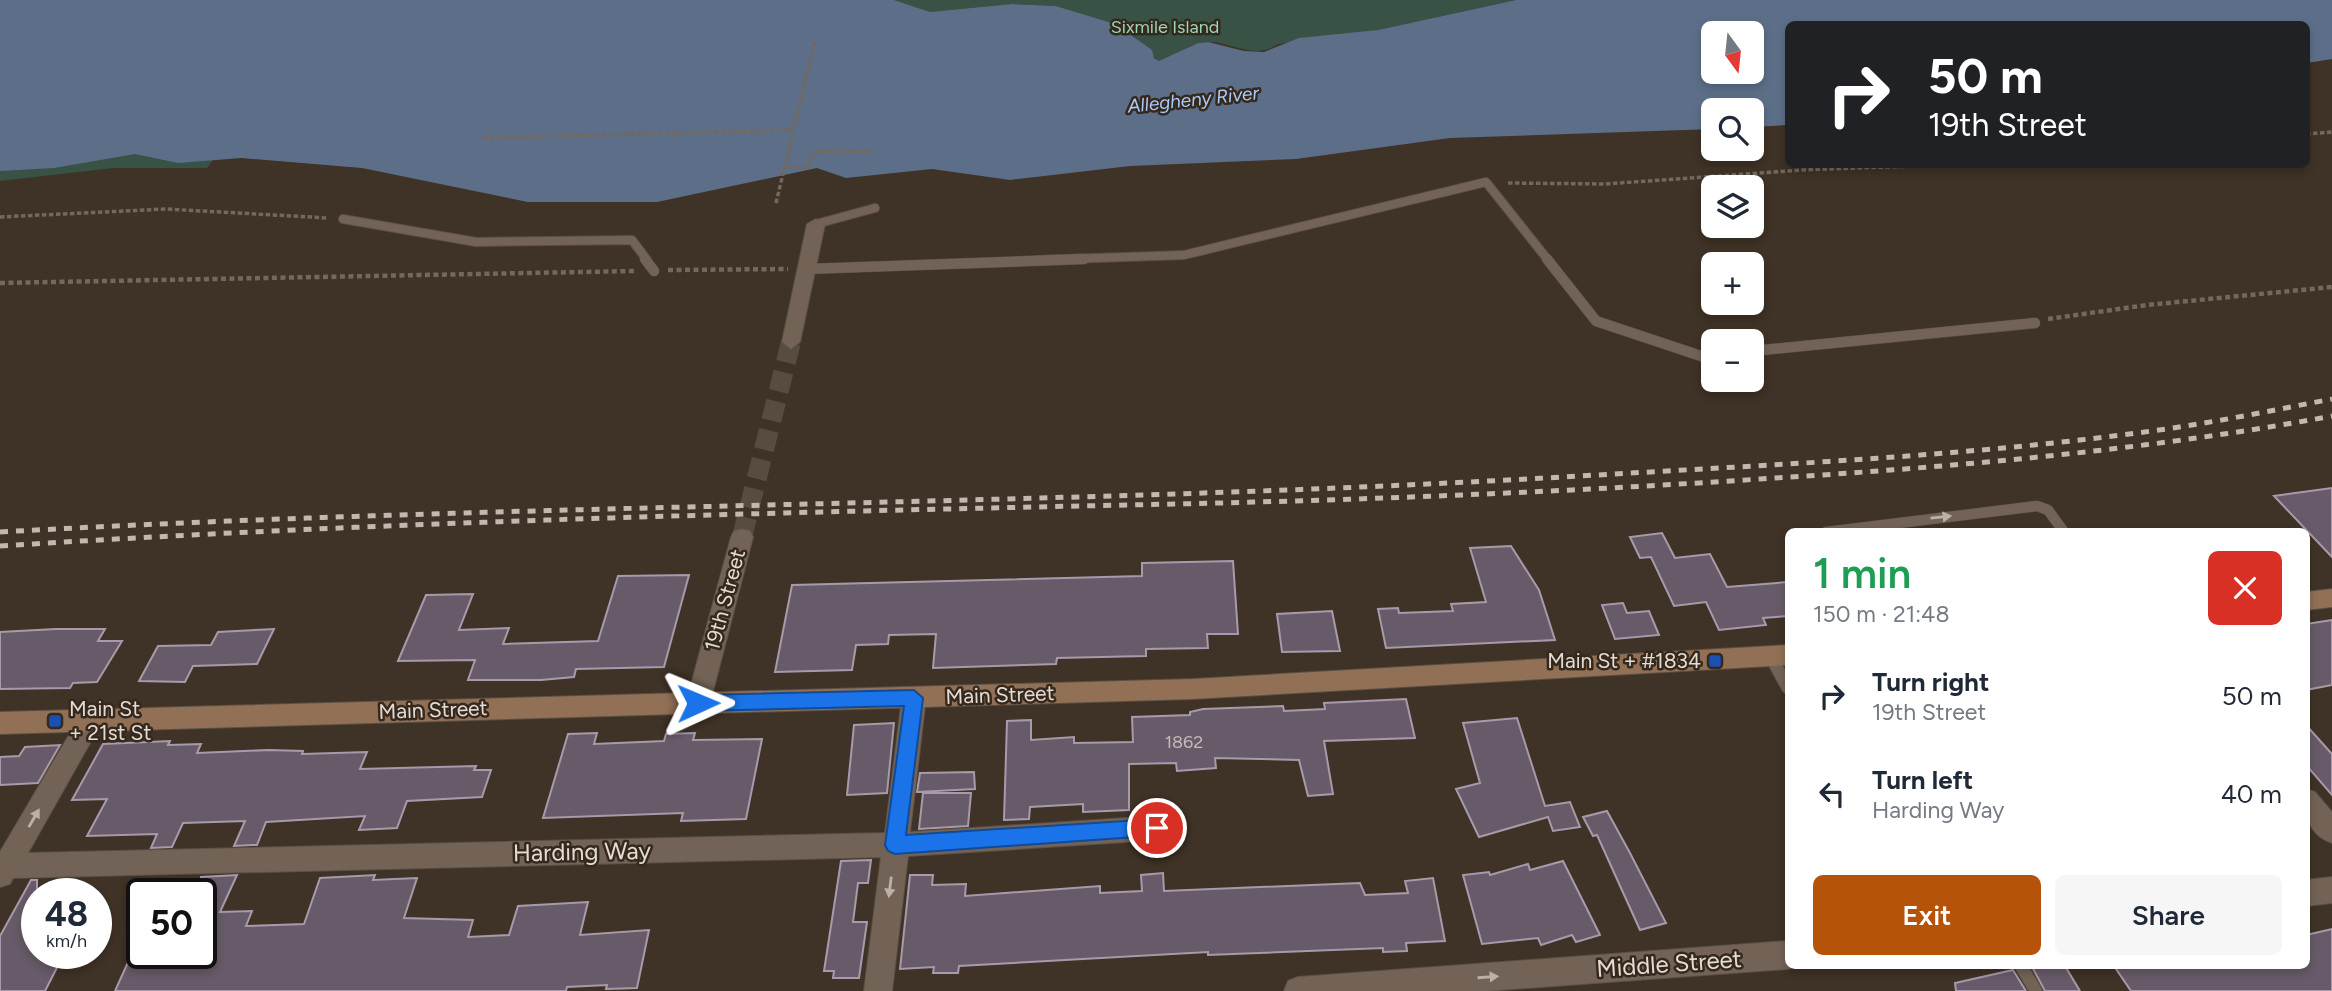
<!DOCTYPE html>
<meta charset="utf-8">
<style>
body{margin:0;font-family:Figtree,sans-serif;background:#f6f6f7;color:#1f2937;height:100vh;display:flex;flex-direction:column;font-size:26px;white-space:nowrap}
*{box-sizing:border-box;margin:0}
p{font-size:23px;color:#747a83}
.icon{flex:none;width:38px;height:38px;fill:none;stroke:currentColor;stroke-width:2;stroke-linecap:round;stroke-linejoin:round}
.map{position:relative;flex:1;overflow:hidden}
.details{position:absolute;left:1785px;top:528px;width:525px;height:441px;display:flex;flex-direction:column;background:#fff;border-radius:10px;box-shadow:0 4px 10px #0003}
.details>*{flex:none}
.banner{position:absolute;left:1785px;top:21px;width:525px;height:147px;border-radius:10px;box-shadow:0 4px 10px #0003;background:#202124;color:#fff;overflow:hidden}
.needle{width:46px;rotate:165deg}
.tools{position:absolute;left:1701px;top:21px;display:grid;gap:14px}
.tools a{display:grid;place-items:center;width:63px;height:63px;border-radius:10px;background:#fff;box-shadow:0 4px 10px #0003;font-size:35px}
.speed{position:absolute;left:21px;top:878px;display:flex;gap:14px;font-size:35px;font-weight:700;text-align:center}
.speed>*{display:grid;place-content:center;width:91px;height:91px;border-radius:50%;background:#fff;box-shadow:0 4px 10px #0003;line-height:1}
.speed small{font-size:18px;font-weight:400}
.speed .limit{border:4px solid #111;border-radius:10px;background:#fff;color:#111}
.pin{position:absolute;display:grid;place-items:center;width:60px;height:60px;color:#fff;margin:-30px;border:4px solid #fff;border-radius:50%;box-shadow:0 2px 7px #0007}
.me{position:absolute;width:77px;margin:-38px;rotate:89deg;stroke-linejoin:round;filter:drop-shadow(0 0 5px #0008)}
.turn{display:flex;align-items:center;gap:24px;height:147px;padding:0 28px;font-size:32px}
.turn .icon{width:91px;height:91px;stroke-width:2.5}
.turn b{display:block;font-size:49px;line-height:60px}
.round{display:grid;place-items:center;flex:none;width:74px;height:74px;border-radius:10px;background:#f6f6f7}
.overview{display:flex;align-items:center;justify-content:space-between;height:119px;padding:0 28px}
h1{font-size:42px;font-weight:600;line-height:52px;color:#1e9e55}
.primary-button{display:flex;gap:14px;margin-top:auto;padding:14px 28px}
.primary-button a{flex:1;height:80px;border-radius:10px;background:#b45309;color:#fff;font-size:28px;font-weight:600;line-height:80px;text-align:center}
.primary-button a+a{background:#f6f6f7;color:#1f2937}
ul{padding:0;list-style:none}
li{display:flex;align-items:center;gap:21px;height:98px;padding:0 28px}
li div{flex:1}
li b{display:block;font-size:26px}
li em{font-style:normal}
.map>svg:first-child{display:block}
.green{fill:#385246}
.water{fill:#5d6f88;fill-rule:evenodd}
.building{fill:#685b69;stroke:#a89aaa;stroke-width:2}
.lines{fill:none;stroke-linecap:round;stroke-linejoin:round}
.street-tunnel{stroke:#584b40;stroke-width:20;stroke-dasharray:20 10;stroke-linecap:butt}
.lane-far2-casing{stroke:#5b5045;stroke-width:10}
.lane-far1-casing{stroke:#5b5045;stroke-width:11}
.lane-casing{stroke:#5b5045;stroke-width:14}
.street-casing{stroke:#5b5045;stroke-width:2}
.secondary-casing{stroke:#5b5045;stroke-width:2}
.path-far1{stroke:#73685d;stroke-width:3.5;stroke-dasharray:4.5 2.5;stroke-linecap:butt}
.path{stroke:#73685d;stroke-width:4.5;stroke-dasharray:5 3.5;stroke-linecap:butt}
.lane-far2{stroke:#736356;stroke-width:8}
.lane-far1{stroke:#736356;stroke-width:10}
.lane{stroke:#736356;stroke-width:12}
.street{fill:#736356;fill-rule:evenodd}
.secondary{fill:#917055;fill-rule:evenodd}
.rail{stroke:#c2b8af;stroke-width:5;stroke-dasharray:8 8;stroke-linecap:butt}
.oneway{fill:#bcb1a7}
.route{fill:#1a73e8;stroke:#114b97;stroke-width:2}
.transit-dot{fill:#1a4fb4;stroke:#35281c;stroke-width:2.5}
.labels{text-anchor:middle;stroke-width:5;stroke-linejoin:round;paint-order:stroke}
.far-park-label{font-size:18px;fill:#98d6b9;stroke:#35281c}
.number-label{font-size:18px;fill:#c5bbb8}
.far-water-label{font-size:19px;font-style:italic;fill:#a9cbf9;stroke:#35281c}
.street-label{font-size:21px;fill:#e4dbd3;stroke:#35281c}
.poi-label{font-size:21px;fill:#e4dbd3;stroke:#35281c;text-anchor:end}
.near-street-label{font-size:24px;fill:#e4dbd3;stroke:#35281c}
</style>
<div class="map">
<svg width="2332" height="991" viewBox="0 0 2332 991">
<rect width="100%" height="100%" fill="#3f3226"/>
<!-- green -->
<path class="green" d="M894,0h622l-138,30 -100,14c-25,18 -47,-4 -74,-2 -17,2 -29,16 -45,19l-44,-37 -59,-18 -44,-2 -82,8z
M0,145l218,8 -11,15h-94l-113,13z"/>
<!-- water -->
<path class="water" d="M0,0h894l36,12 82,-8 44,2 59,18 37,26 2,8 5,3 39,-18 10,-1 36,9 20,1 35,-14 79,-8 138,-30h816v59l-25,4 -1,-39h-518v101l-36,2v-17h-39v19l-263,9 -154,21 -166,7 -120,14 -78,-11 -86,9 -29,-10 -160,34h-129l-166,-34 -121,-10 -63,5 -43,-9 -81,14 -54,3zM1713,33h39v39h-39z"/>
<!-- building -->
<path class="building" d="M2332,488v69l-58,-61z
M1662,533l13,25 35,-4 17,33 61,-5v34l-25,2 3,7 -47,5 -13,-28 -32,4 -23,-49 -11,1 -10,-21z
M1511,546l28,44 16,50 -169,8 -8,-39 20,-1 1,5 54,-2 -2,-7 35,-2 -16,-54z
M1233,561l5,73h-31l1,14 -62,1v7l-89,2 -1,6 -123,4 3,-34 -47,1 -1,9 -32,1 -4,25 -77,2 17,-87 350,-9v-13z
M689,575l-25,92 -88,2 -2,8 -33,3h-73l7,-20 -77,1 28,-66 47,-1 -14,36 50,-2 -6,16 95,-3 20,-65z
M1623,603l4,10 22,-2 10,24 -44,4 -13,-34z
M1332,611l8,40 -58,1 -5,-38z
M2332,620v65l-26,5v-66z
M56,629h49l-7,12h24l-25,41 -24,1 -3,5 -70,1v-57z
M274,629l-17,35 -64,2 -8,16 -46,-1 19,-35 53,-1 7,-13z
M1406,699l9,39 -91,3 9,53 -25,2 -9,-36 -84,-2 1,10 -39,3 -1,-8 -47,1v46l-46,2v-8l-53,3 -1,12 -25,1 3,-99 24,-1v20l43,-3v6l59,-1 -1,-25 58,-2v-3l13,-3 80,-3 1,5 41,-2 -1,-6z
M1517,718l28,88 25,-4 10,25 -27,4 -5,-14 -69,20 -23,-48 24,-6 -17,-60z
M894,723l-7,70 -40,2 7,-70z
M2306,725l26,29v41l-26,-30z
M597,733l-3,11 70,-3 2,-7 29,-1 -2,7 69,-1 -16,80 -65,2 2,-8 -140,5 25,-84z
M170,741l-2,4 33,-1 -4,9 72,-3 34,1 -1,3 65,-2 -7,17 116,-3 -2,4h17l-9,27 -75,4 -10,27 -38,2 6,-14 -99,6 -9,23h-5l-18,1 11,-25 -62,2 -11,24 -21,1 6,-14 -70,2 20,-37 -35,1 31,-56z
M60,745l-22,38 -38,2v-28l19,-1 6,-9z
M974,772l1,17 -58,3 3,-19z
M923,793h48l-3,33 -49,3z
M1607,811l23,42 36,70 -26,7 -43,-95 -4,1 -10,-19z
M871,860l-3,23h-10l-5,39h14l-8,56h-26l1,-7h-10l17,-110z
M1563,861l37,74 -24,7 -4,-7 -31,10 -3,-7 -56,6 -19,-69 26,-3 1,3 38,-11 2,6z
M1163,873l1,18 196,-8 5,12 43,-2 -3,-12 28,-3 12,63 -39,2 1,8 -24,1v-4l-175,7v-3l-249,14 -1,7h-25l1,-6 -34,2 10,-94h23l-1,10 34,-1 -1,12 135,-10v7l42,-2 -1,-16z
M237,875l-17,37 32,-1 -6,15 58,-2 16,-46 55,-3 -2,5 44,-2 -13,40 69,2 -5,17 41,-2 9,-29 70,-4 -8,33 69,-5 -12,58 -31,1 1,-4 -40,2 -1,4h-451l14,-31 41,-1 2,-5h29v-77z
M31,880h6v74h27l-19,37h-45v-55z
M2332,929v62h-201l-17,-25h192v-31z
M2065,966l15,25h-35l-13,-24z
M2013,970l13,21h-70l-1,-8z"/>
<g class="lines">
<!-- street-tunnel -->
<path class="street-tunnel" d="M742,537l49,-195"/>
<!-- lane-far2 casing -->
<g class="lane-far2-casing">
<path id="lane-far2" d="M343,219l133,23 156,-2 15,20
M816,224l59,-16
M1037,260l147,-5 302,-73 62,78"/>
</g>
<!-- lane-far1 casing -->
<g class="lane-far1-casing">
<path id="lane-far1" d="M645,259l9,12
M1547,259l49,62 105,35 12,-1
M807,269l277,-10
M1752,351l283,-28
M1826,532l211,-26 11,4 16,22"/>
</g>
<!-- lane casing -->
<g class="lane-casing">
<path id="lane" d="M1771,657l17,31
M2021,966l15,25"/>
</g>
<!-- street casing -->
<g class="street-casing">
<path id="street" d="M816,219l9,5 -25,118 -9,7 -9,-7 25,-118z
M742,529l8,2 3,6 -43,166 -4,7 -8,3 -8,-3 -4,-7 45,-166 3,-6z
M914,688l8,3 4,7 -16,134 247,-16 9,4 4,8 -4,8 -9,4 -249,16 -16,135h-28l17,-134 -868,21 -3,6 -10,3v-35l82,-139 9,-4 9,4 3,7 -75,133 857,-20 17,-135 4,-7z
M2306,789l9,3 17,20v31c-27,-10 -26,-30 -26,-54z
M2332,877v26l-26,3v-26z
M1788,941v25h6l-6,3 -302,22h-202l4,-10 10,-4z"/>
</g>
<!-- secondary casing -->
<g class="secondary-casing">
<path id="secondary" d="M2332,589v18l-26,3v-18z
M1788,645v20l-595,34 -1193,35v-22l1193,-33z"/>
</g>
<!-- path-far1 -->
<path class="path-far1" d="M2306,134l26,-2
M483,138l310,-8
M783,167h26l4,-15 62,-1
M1508,183l97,1 197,-14 169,-6
M776,203l39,-162
M0,217l166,-8 162,9"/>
<!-- path -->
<path class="path" d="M668,270l120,-1
M0,283l634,-12
M2048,319l99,-14 185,-18"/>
<!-- lane-far2 -->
<use href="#lane-far2" class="lane-far2"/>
<!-- lane-far1 -->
<use href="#lane-far1" class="lane-far1"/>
<!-- lane -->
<use href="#lane" class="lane"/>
<!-- street -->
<use href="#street" class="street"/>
<!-- secondary -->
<use href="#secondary" class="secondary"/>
<!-- rail -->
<path class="rail" d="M0,532c532,-30 1065,-25 1597,-57 187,-11 376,-19 562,-45 58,-8 115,-20 173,-31
M0,546c375,-24 751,-33 1127,-41 211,-4 422,-12 633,-26 192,-12 383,-28 572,-63"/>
</g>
<!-- one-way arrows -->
<defs><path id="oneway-solid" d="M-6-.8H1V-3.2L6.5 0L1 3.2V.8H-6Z" transform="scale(1.75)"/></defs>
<g class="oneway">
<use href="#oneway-solid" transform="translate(1941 517) rotate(-6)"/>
<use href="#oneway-solid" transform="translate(34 818) rotate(-60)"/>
<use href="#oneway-solid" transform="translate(890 887) rotate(97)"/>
<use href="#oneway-solid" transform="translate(1488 977) rotate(-4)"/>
</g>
<!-- route -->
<path class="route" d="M914,690l9,8 -17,137 251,-16 7,3 3,6 -3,7 -269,19 -7,-3 -3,-6 19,-139 -206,5 -6,-2 -3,-6 3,-5 6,-3z"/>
<!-- markers -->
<g class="transit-dot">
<rect x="1708" y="654" width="14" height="14" rx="3.5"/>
<rect x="48" y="714" width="14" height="14" rx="3.5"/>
</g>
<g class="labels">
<!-- far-park labels -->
<g class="far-park-label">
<text x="1165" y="33">Sixmile Island</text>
</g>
<!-- number labels -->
<g class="number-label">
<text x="1184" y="748">1862</text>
</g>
<!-- far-water labels -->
<g class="far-water-label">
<text transform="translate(1193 99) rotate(-6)" y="7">Allegheny River</text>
</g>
<!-- street labels -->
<g class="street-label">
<text transform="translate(725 600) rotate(-75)" y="7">19th Street</text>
<text transform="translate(1000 695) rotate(-2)" y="7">Main Street</text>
<text transform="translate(433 710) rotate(-2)" y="7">Main Street</text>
</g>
<!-- poi labels -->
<g class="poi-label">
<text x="1701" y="668">Main St + #1834</text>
<text x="69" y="716" text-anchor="start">Main St<tspan x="69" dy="24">+ 21st St</tspan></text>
</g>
<!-- near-street labels -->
<g class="near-street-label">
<text transform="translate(582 852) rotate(-1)" y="8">Harding Way</text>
<text transform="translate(1669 964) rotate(-4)" y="8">Middle Street</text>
</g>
</g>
</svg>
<div class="tools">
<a><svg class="needle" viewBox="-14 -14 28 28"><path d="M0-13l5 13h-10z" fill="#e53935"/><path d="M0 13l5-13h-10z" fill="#747a83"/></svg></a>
<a><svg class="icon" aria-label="search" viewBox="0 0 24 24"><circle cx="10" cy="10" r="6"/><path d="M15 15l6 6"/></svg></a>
<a><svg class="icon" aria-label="layers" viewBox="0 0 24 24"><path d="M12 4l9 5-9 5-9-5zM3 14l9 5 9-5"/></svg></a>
<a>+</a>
<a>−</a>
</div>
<div class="speed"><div>48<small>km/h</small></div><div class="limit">50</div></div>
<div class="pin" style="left:1157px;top:828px;background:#d93025"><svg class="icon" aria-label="arrive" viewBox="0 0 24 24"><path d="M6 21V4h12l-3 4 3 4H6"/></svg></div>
<svg class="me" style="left:698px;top:703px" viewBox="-20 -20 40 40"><path d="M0-17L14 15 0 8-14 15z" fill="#1a73e8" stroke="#fff" stroke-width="4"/></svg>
<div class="banner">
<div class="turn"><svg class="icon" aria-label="right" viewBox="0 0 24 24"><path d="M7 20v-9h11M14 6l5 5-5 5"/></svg><div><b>50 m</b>19th Street</div></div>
</div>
<section class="details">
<div class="overview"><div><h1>1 min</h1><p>150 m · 21:48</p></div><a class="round" style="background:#d93025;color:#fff"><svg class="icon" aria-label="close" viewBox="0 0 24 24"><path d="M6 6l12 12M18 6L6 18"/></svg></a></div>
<ul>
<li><svg class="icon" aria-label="right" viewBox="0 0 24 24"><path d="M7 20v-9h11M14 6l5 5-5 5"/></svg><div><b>Turn right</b><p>19th Street</p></div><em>50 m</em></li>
<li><svg class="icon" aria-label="left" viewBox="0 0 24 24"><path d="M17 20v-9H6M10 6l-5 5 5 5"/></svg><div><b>Turn left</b><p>Harding Way</p></div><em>40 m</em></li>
</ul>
<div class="primary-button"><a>Exit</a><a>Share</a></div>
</section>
</div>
